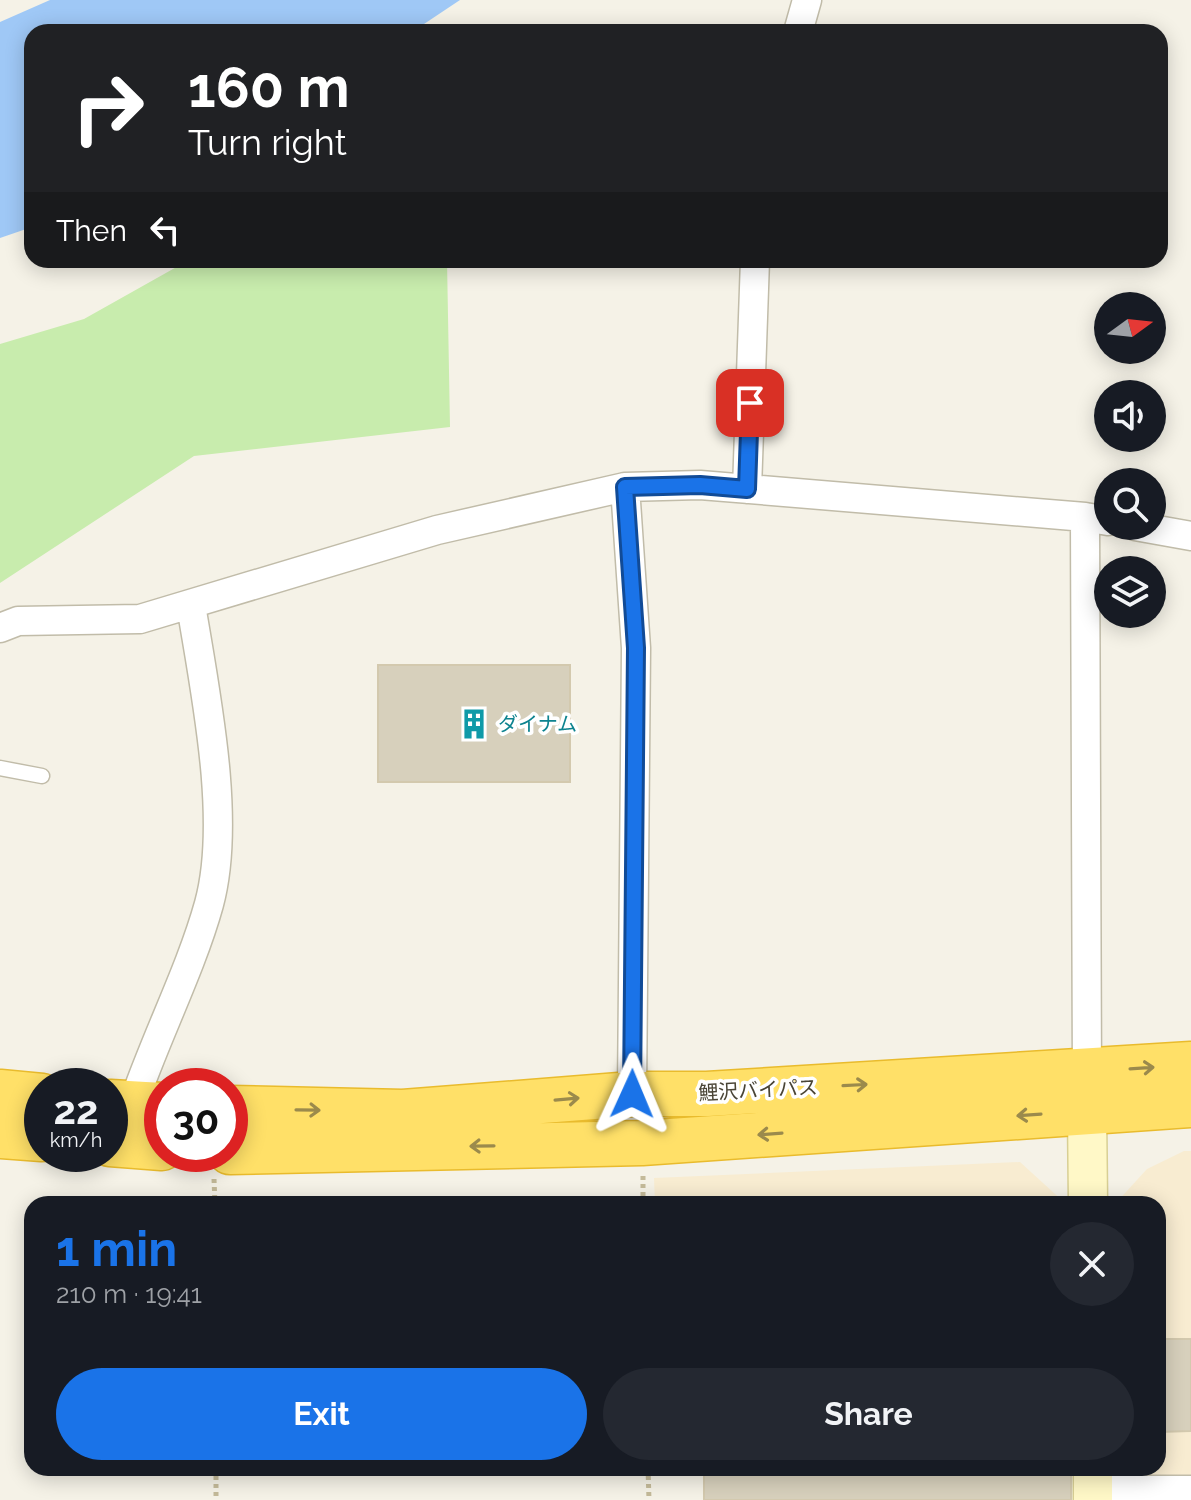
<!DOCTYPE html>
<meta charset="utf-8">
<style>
body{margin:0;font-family:Raleway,"Noto Sans JP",sans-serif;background:#242831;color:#f1f3f6;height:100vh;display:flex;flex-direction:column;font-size:30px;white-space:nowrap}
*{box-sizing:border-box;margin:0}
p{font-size:26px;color:#9ea1a6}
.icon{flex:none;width:44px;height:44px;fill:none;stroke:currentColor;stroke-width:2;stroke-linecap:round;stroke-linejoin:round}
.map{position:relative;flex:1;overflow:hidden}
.details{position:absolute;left:24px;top:1196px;width:1142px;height:280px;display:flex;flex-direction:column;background:#171b24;border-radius:24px;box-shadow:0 4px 20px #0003}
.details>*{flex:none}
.hud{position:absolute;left:24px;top:24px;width:1144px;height:244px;border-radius:24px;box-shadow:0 4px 20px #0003;background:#202124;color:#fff;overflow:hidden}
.needle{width:52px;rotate:75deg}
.fabs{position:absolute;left:1094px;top:292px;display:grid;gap:16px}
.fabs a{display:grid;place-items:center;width:72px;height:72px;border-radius:50%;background:#171b24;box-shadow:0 4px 20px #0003;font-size:40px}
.speed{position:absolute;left:24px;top:1068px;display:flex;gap:16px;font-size:40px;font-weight:700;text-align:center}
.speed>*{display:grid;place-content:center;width:104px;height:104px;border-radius:50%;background:#171b24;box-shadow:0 4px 20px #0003;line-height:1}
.speed small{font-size:20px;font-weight:400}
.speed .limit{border:12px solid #d22;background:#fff;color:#111}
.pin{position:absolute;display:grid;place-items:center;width:68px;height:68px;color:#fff;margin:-34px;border-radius:16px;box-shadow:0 4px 12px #0006}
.me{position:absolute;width:88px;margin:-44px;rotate:1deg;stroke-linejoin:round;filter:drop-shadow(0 0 6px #0008)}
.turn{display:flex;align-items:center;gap:28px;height:168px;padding:0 32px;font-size:36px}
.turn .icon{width:104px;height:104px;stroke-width:2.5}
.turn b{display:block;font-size:56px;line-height:68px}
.then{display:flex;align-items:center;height:76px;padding:0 32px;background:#0003;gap:16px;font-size:30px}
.round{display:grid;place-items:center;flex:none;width:84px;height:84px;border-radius:42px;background:#242831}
.head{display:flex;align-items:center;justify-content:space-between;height:136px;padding:0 32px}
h1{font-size:48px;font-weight:700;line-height:60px;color:#1a73e8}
.button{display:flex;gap:16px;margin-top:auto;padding:16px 32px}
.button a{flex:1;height:92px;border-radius:48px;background:#1a73e8;color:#fff;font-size:32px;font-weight:700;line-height:92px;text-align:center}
.button a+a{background:#242831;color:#f1f3f6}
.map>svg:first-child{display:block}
.commercial{fill:#f8ecd1}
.green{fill:#c8ecad}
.water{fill:#9fc8f6}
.building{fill:#d7d0bc;stroke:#d3c9ae;stroke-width:2}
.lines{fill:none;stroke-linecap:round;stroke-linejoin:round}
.lane-casing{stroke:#c1bca9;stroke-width:17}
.street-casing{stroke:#c1bca9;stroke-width:31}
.secondary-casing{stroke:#d8cf94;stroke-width:41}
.highway-casing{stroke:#e9bb2d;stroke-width:47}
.path{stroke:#c4ba99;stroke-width:5;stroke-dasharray:4 4;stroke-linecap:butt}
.lane{stroke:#fff;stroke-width:14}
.street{stroke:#fff;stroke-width:28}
.secondary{stroke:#fff8c7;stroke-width:38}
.highway{stroke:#ffe068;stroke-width:44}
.oneway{stroke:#9b8a4c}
.route-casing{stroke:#114b97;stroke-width:20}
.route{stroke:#1a73e8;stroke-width:14}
.labels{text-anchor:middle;stroke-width:7;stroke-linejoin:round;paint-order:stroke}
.culture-label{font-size:20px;fill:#0d838f;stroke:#fff;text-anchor:start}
.street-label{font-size:20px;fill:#494435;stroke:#fff}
</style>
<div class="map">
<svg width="1191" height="1500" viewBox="0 0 1191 1500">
<rect width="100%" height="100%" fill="#f5f2e7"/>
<!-- commercial -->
<path class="commercial" d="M1184,1151h7v330h-67l-16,-13h50v-264h-43l32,-35z
M1020,1162l46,42h-411l-1,-26z"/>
<!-- green -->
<path class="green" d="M189,260h258l3,167 -256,29 -194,127v-239l84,-25z"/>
<!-- water -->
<path class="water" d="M50,0h410l-48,32h-380v195l-32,11v-216z"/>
<!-- building -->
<path class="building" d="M378,665h192v117h-192z
M1158,1339h33v92l-33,1z
M704,1468h367v32h-367z"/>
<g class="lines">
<!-- lane casing -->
<g class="lane-casing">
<path id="lane" d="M0,768l42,8"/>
</g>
<!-- street casing -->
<g class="street-casing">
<path id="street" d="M798,32l9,-32
M625,487l11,161 -4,446
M747,489l8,-229
M1135,526l56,10
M0,628l18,-7 122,-2 297,-89 188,-43 75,-2 385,32
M1087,1086l-2,-569 23,4
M133,1104c22,-65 58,-135 76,-200 23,-84 -4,-213 -18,-299
M1093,1490h98"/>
</g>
<!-- secondary casing -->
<g class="secondary-casing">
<path id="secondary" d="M1087,1111l1,93
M1093,1468v32"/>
</g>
<!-- highway casing -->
<g class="highway-casing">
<path id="highway" d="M0,1092l42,4
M110,1102l52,3
M230,1108l173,4 229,-18h75l484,-30
M0,1136l42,3
M110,1144l52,4
M230,1152l412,-9 549,-38"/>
</g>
<!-- path -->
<path class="path" d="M643,1176v28
M214,1179l1,25
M216,1468v32
M648,1468l1,32"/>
<!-- lane -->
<use href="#lane" class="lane"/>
<!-- street -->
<use href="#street" class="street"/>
<!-- secondary -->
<use href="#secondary" class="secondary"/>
<!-- highway -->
<use href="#highway" class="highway"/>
</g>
<!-- one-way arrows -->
<defs><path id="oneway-shaft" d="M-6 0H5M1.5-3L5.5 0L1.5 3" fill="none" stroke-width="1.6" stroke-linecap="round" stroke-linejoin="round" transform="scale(2)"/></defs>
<g class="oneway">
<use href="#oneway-shaft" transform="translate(1142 1068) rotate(-4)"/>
<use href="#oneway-shaft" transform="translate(855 1085) rotate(-3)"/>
<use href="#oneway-shaft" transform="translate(567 1099) rotate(-5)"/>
<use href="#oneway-shaft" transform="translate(308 1110) rotate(1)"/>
<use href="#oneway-shaft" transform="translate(1029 1115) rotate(176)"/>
<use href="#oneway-shaft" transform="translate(770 1134) rotate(176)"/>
<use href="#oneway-shaft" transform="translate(482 1146) rotate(179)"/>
</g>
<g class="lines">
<!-- route casing -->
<g class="route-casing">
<path id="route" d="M632,1094l4,-446 -11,-161 75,-2 47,4 3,-86"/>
</g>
<!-- route -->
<use href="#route" class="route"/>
</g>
<!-- icons -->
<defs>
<g id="building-bare" transform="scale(2.4)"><path d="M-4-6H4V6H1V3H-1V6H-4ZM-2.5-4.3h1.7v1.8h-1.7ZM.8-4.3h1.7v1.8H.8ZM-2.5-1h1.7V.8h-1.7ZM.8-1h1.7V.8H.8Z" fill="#0f9aa8" stroke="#fff" stroke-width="2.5" paint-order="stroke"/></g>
</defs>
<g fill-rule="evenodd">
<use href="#building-bare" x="474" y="724"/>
</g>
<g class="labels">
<!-- culture labels -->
<g class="culture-label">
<text x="498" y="731">ダイナム</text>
</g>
<!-- street labels -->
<g class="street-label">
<text transform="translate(758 1090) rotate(-3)" y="7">鯉沢バイパス</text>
</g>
</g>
</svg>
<div class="fabs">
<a><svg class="needle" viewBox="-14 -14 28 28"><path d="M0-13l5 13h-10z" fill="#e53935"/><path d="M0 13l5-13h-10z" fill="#9ea1a6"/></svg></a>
<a><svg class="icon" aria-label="sound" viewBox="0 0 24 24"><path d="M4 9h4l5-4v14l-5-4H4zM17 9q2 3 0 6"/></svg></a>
<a><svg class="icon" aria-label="search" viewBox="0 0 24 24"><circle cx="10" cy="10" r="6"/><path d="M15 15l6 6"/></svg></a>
<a><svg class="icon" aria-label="layers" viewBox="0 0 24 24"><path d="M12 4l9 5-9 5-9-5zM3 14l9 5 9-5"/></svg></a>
</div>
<div class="speed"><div>22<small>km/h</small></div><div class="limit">30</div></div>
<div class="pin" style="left:750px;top:403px;background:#d93025"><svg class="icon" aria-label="arrive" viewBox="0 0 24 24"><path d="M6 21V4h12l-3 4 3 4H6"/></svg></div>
<svg class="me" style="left:632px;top:1094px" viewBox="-20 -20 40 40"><path d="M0-17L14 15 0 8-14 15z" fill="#1a73e8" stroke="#fff" stroke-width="4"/></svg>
<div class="hud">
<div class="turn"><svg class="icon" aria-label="right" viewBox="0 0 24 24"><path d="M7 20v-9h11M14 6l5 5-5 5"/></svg><div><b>160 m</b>Turn right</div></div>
<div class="then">Then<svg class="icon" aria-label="left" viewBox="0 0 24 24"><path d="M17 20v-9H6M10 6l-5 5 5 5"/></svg></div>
</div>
<section class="details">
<div class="head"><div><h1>1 min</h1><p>210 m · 19:41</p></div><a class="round"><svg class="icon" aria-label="close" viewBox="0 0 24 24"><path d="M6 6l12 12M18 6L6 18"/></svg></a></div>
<div class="button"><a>Exit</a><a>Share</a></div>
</section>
</div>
